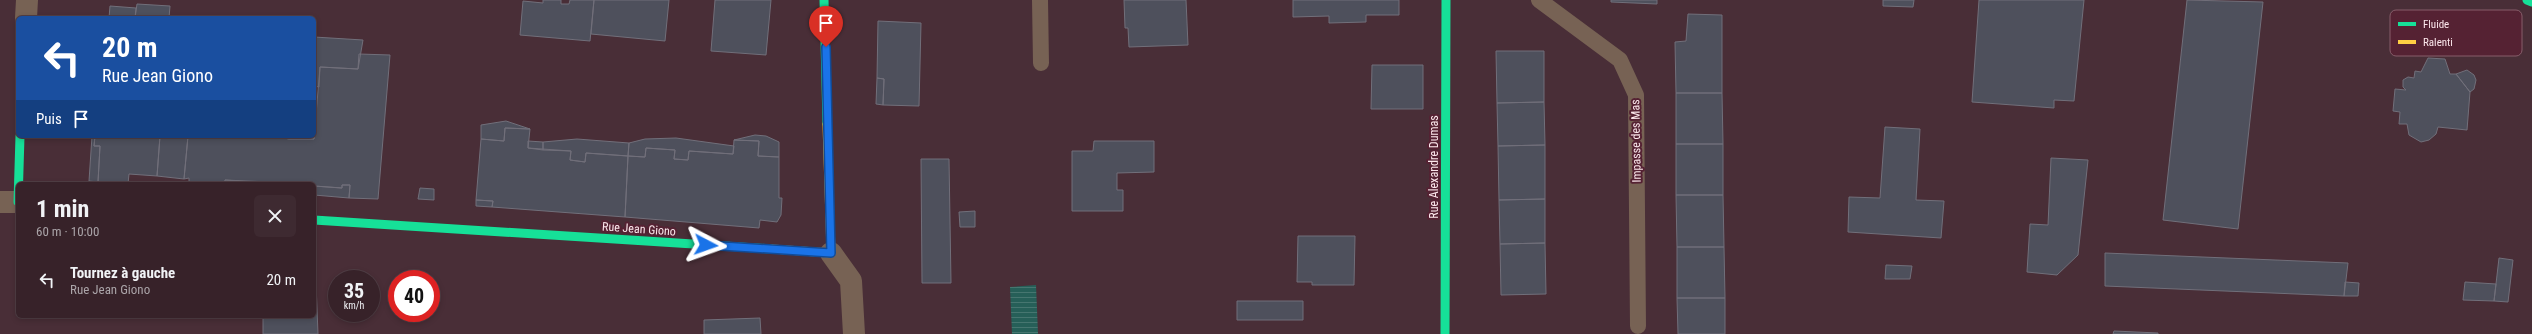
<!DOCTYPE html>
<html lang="fr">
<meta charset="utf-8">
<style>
body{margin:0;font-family:"Roboto Condensed",sans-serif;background:#3e2a31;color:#f1f3f6;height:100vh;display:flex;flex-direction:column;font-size:15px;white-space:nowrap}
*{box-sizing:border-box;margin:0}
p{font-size:13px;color:#aaa4a8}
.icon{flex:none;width:22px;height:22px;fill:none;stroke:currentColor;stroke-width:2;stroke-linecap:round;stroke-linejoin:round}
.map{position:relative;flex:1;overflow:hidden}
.sheet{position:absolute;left:16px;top:182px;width:300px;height:136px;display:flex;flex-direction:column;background:#372229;border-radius:6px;box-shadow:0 2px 6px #0003,0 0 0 1px #513f46}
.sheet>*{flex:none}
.top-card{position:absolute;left:16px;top:16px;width:300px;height:122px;border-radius:6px;box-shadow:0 2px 6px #0003,0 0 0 1px #513f46;background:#1a4fa0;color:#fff;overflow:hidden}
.speed{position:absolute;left:328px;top:270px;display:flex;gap:8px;font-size:20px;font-weight:700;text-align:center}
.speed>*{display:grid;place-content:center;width:52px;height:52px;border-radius:50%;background:#372229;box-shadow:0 2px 6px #0003,0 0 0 1px #513f46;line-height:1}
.speed small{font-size:10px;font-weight:400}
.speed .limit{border:6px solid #d22;background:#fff;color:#111}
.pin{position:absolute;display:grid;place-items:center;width:34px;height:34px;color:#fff;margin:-41px -17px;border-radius:50% 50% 50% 0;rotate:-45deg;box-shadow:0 0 4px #0007}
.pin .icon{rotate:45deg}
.me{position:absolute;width:44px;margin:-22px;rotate:94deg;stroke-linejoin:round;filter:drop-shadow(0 0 3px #0008)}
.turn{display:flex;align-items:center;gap:14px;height:84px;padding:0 20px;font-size:18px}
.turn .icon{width:52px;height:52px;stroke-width:2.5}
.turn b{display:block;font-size:28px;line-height:34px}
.then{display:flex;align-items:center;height:38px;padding:0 20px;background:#0003;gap:8px;font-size:15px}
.round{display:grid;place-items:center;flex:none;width:42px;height:42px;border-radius:6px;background:#3e2a31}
.overview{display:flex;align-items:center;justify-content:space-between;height:68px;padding:0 20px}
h1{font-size:24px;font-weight:700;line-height:30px}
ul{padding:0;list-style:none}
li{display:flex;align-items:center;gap:12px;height:60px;padding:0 20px}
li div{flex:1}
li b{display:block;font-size:15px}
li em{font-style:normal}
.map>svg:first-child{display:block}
.water{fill:url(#water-rules)}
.building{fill:#4e505c;stroke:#716f7a}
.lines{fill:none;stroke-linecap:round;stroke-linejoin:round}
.lane{stroke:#776254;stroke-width:16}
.street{stroke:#776254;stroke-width:22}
.fast{stroke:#16e098;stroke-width:9}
.slow{stroke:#ffcf43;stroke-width:9}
.route-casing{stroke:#114b97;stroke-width:10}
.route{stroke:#1a73e8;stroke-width:7}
.labels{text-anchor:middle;stroke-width:4;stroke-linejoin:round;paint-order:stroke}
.street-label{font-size:12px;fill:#fce7ec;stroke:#523}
.key{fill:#523;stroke:#875d6a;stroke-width:1}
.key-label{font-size:11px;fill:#fce7ec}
</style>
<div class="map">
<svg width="2532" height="334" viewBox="0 0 2532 334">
<defs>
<pattern id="water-rules" width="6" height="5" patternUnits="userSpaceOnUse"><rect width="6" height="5" fill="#265f58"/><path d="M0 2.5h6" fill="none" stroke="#467670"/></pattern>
</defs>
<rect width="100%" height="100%" fill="#492e37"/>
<!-- water -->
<path class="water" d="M1036,285l2,49h-26l-2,-47z"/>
<!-- building -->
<path class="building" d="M543,0h18v4h8l1,-4h24l-4,41 -70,-6 3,-34 20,2z
M594,0h75l-4,41 -74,-7z
M715,0h56l-5,55 -55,-4z
M1124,0h62l2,45 -59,2 -1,-19h-3z
M1293,0h106v15h-33v7l-37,1v-7l-36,1z
M1611,0h46v4l-46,-2z
M1883,0h31l-1,7 -30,-1z
M1979,0h105l-10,101 -20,-1v8l-82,-6z
M2187,0l76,2 -25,227 -75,-9z
M137,4l33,2 -1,12h-34z
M110,6l26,2 -1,10h-26z
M1688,14l34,1v78h-46l-1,-51 11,-1z
M878,21l43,2 -2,83 -36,-1 1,-26 -7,-1z
M314,37l49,3 -5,29 -38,-2 -1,20 -5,-1z
M1496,51h48v51l-47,1z
M359,54l31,1 -12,144 -29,-1 1,-13h-8v3l-28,-2v-2l-89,-4v4h-36v-6l-5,1 4,-43h87l14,3h25l6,-72 38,2z
M2428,58l17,1 5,15h6l14,18 -3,38 -29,-3 -2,7 -7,6 -8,2 -12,-7 -2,-11h-8l1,-12 -7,-1 2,-22 11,1 -3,-3v-7l5,-3 6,1 1,-7 6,1z
M1372,65h51v44h-52z
M2467,70l7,5 2,5 -2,9 -4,3 -14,-18z
M877,78l7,1 -1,26 -7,-1z
M1676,93h46l1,51h-47z
M1544,102l1,43 -47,1 -1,-43z
M506,121l24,8 -25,-1 -1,13 -23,-2v-14z
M1885,127l35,2 -4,71 28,1 -3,37 -93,-6 1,-35 31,1z
M505,128l25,1 -2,19 43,3 -1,9 15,2 1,-9 42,3 -3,61 -133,-10 1,-6 -17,-1 5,-61 23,2z
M314,131v8h-25l-14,-3h39z
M755,135l11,1 13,6v15l-21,-1 1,-15 -25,-1z
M92,136h3l-1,10h6l-2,36 -9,-1z
M95,136h65l-3,40 -28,-2 -1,10 -30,-2 2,-36h-6z
M160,136h28l-4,43 -27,-3z
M676,138l58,8 -1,8 -44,-3 -1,9 -14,-1 1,-9 -29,-2 -1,9 -17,-1 1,-13 16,-4z
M577,139l52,4 -1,13 -42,-3 -1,9 -15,-2 1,-9 -28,-1v-8z
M734,140l25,1 -1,15 21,1v41h3l-1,17 -4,7 -17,-2 -1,8 -134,-11 3,-61 17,1 1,-9 29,2 -1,9 14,1 1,-9 44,3z
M528,141l15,1v8l-15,-2z
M1094,141h60v31l-37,1v17h6v21h-51v-60h21z
M1676,144h47v51h-47z
M1545,145v54l-46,1 -1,-54z
M2051,158l37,2 -10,95 -21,20 -30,-3 3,-48 18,1z
M921,159h28l2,124h-29z
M225,180l57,4h-57z
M342,185h8l-1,13 -35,-3v-9l28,2z
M420,188l14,1v11l-16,-1z
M1676,195h47l1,52h-47z
M1545,199v44l-45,1 -1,-44z
M476,200l17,1 -1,6 -16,-1z
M975,211v16h-15l-1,-15z
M1298,236h57l-1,49h-42v-3h-15z
M1545,243l1,51 -45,1 -1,-51z
M1677,247h47l1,51h-48z
M2105,253l243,10 -4,33 -239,-10z
M2499,258l14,2 -5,42 -14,-1z
M1886,265l26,1 -2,13h-25z
M2345,282l14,1 -1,13h-14z
M2465,282l31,2 -2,17 -31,-1z
M314,283h2l2,51h-55v-18h51z
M1677,298h48v36h-47z
M1237,301h66v19h-66z
M760,318l1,16h-57v-14z
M2114,331l44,2v1h-45z"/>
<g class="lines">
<!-- lane -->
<path class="lane" d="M1040,0l1,63
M1539,0l81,60 16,35 2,231"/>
<!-- street -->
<path class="street" d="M26,18l1,-18
M0,202h16
M831,253l20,28 3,53"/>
<!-- fast -->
<path class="fast" d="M824,0l3,124
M2527,0l5,2
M18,202l2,-66
M314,220l458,29
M1445,334l1,-334"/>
<!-- slow -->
<path class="slow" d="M772,249l59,4 -4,-129"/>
</g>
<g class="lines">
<!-- route casing -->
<g class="route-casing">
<path id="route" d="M706,245l125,8 -5,-206"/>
</g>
<!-- route -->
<use href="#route" class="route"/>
</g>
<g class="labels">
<!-- street labels -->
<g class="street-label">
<text transform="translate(1636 141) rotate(-91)" y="4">Impasse des Mas</text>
<text transform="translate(1434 167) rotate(-90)" y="4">Rue Alexandre Dumas</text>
<text transform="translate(639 229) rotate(4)" y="4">Rue Jean Giono</text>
</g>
</g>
<!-- legend -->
<rect x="2390" y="10" width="132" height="46" rx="6" class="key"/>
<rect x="2398" y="22" width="18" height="4" fill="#16e098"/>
<rect x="2398" y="40" width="18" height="4" fill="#ffcf43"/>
<g class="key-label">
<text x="2423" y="28">Fluide</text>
<text x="2423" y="46">Ralenti</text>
</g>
</svg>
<div class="speed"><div>35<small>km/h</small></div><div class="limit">40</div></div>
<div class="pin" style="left:826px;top:47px;background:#d93025"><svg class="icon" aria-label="arrive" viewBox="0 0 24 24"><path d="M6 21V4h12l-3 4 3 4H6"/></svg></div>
<svg class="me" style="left:706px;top:245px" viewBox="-20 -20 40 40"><path d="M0-17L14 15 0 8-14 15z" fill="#1a73e8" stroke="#fff" stroke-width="4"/></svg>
<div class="top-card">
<div class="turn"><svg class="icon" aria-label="left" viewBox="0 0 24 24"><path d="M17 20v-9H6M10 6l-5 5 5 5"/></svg><div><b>20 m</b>Rue Jean Giono</div></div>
<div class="then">Puis<svg class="icon" aria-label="arrive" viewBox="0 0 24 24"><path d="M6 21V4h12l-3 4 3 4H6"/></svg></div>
</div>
<section class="sheet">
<div class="overview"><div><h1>1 min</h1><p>60 m · 10:00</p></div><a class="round"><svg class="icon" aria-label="close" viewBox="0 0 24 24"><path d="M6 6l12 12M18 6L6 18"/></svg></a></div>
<ul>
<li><svg class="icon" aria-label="left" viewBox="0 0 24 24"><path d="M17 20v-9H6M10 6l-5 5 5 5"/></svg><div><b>Tournez à gauche</b><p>Rue Jean Giono</p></div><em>20 m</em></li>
</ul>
</section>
</div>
